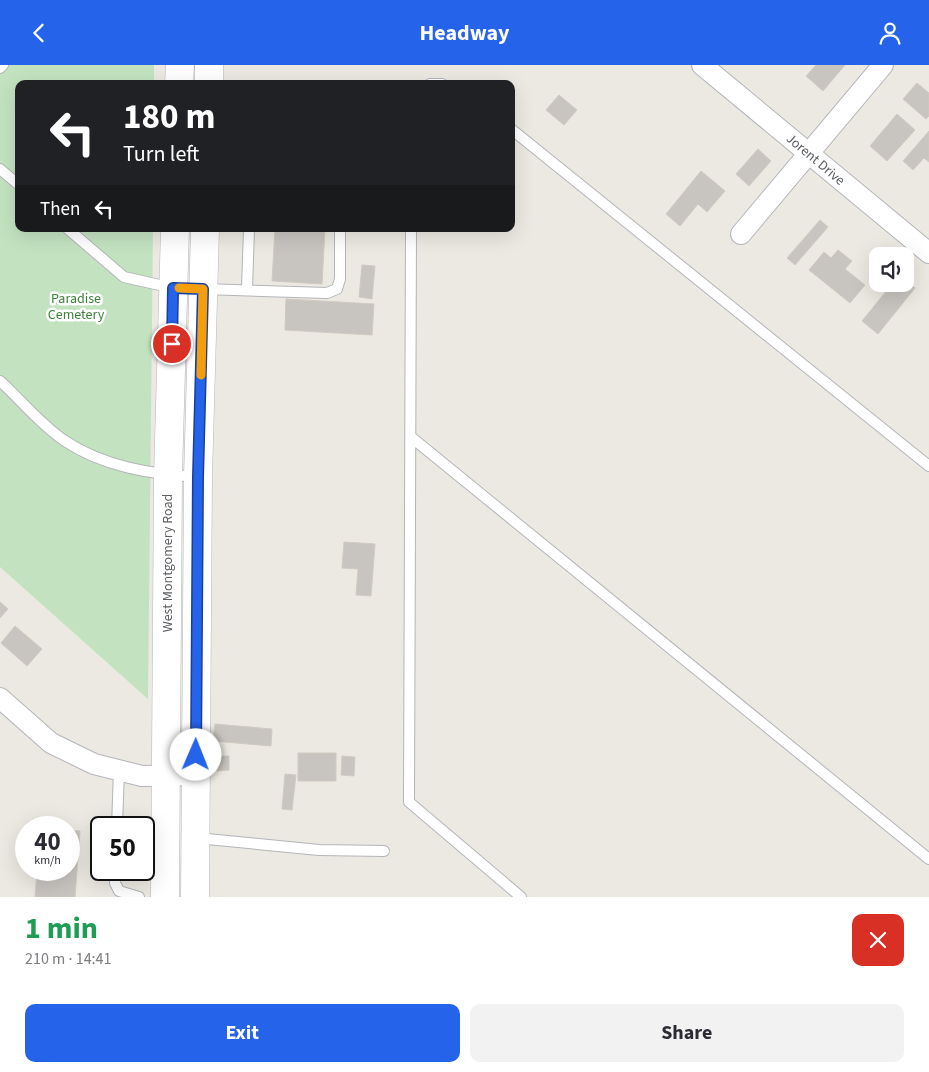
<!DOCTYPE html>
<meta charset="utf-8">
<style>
body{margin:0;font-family:"Source Sans 3",sans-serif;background:#f2f2f3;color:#2b2b33;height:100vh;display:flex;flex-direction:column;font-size:19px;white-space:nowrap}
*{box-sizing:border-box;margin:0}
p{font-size:16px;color:#7c7c81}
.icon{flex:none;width:28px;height:28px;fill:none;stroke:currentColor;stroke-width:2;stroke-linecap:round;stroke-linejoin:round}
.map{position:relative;height:832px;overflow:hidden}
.sheet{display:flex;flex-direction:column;background:#fff;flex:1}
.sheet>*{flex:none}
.hud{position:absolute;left:15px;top:15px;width:500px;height:152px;border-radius:10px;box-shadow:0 5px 20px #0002;background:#202124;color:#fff;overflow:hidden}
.tools{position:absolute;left:869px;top:182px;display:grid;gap:10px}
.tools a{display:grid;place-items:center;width:45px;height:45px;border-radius:10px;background:#fff;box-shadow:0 5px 20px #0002;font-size:25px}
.speed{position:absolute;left:15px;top:751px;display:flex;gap:10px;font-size:25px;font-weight:700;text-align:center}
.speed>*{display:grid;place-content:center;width:65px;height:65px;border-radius:50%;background:#fff;box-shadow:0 5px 20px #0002;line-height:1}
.speed small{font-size:12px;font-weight:400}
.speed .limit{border:2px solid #111;border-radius:8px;background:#fff;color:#111}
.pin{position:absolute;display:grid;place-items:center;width:42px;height:42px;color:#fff;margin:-21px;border:2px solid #fff;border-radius:50%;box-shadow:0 1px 5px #0007}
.me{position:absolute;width:55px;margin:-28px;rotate:1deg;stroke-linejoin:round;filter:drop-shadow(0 0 4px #0008)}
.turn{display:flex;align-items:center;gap:18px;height:105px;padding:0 25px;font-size:22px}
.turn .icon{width:65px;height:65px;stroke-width:2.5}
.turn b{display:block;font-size:35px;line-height:42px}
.then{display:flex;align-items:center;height:48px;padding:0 25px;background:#0003;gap:10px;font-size:19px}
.round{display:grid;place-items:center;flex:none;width:52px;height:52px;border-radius:10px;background:#f2f2f3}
.overview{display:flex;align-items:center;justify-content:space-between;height:85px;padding:0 25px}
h1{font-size:30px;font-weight:700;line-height:38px;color:#1e9e55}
.button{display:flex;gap:10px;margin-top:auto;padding:10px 25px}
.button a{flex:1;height:58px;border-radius:10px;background:#2563eb;color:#fff;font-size:20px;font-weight:700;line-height:58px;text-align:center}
.button a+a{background:#f2f2f3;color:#2b2b33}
header{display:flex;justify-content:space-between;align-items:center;height:65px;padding:0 25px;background:#2563eb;color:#fff;font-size:22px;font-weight:700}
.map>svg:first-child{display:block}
.green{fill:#c3e3c0}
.building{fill:#c8c4c0;stroke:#d1cac1}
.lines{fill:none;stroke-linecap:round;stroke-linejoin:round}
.lane-casing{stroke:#b3b5b9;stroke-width:12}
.street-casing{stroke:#b3b5b9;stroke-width:22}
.secondary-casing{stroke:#b4b7bc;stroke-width:29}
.lane{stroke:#fff;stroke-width:10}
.street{stroke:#fff;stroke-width:20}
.secondary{stroke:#fff;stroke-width:28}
.route-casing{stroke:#184099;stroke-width:12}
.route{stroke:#2563eb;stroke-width:9}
.slow{stroke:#f59e0b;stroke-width:9}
.labels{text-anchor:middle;stroke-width:5;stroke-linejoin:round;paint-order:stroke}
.street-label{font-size:14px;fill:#5b5e62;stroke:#fff}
.park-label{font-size:14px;fill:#3c823a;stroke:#fff}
</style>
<header><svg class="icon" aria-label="back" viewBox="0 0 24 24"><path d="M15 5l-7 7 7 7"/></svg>Headway<svg class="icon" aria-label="person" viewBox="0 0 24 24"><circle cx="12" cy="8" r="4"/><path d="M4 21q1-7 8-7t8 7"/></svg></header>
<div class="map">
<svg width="929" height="832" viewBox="0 0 929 832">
<rect width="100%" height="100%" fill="#ece9e2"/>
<!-- green -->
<path class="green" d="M0,0h154v19h-135v145h134l-5,470 -148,-132z"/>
<!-- building -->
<path class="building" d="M816,0h29l-22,26 -17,-15z
M917,18l12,10v23l-3,3 -23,-20z
M559,30l18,15 -13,15 -18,-15z
M897,49l18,16 -28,31 -17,-15z
M929,66v31l-5,-4 -11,12 -10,-9z
M758,84l13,12 -22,25 -13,-12z
M701,106l24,20 -18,21 -9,-8 -18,22 -14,-12z
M820,155l8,7 -33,38 -8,-7z
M275,164h50l-3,55 -50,-3z
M838,185l14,11 -7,8 20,16 -15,18 -41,-33 15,-18 7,6z
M362,200l13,1 -3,33 -13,-2z
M905,215l10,8 -37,46 -16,-13 30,-37h13z
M286,234l88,5 -2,31 -87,-5z
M344,477l31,2 -4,52 -15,-1 2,-26 -16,-1z
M0,537l8,7 -8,9z
M15,561l27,23 -15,17 -26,-23z
M215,659l57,5 -1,17 -58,-5z
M298,688h38v28h-38z
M216,691h13v14l-12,1z
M342,691l13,1 -1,19 -13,-1z
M285,709l11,1 -4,35 -10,-1z
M69,765l11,1 -5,66h-40l2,-27h32z"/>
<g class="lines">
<!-- lane casing -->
<g class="lane-casing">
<path id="lane" d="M0,3l3,-3
M430,19h12
M511,64l418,337
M0,104l19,16
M68,164l56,48 49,11 154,5 10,-4 3,-10v-50
M411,164l-2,573 112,95
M247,224l2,-60
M0,316c21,19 41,44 65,60 39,26 86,33 132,36
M411,372l518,422
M117,762l2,-57
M197,773l122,12 65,1
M144,789l21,1
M116,805l-1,13 4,8 20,6"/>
</g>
<!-- street casing -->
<g class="street-casing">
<path id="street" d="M702,0l227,188
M741,169l142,-169
M0,633l51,45 43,21 48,12 53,-1"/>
</g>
<!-- secondary casing -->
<g class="secondary-casing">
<path id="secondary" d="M179,19l1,-19
M209,19v-19
M165,832l3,-422 7,-246
M195,832l3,-420 7,-248"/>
</g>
<!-- lane -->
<use href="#lane" class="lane"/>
<!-- street -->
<use href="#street" class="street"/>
<!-- secondary -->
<use href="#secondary" class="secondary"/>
</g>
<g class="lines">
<!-- route casing -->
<g class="route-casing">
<path id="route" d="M172,279l1,-56 30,1 -5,188 -2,278"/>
</g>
<!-- route -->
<use href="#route" class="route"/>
<!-- slow -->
<path class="slow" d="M179,223l24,1 -2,86"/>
</g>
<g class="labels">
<!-- street labels -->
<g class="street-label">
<text transform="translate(816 94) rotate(40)" y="5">Jorent Drive</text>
<text transform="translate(167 498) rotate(-90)" y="5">West Montgomery Road</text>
</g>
<!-- park labels -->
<g class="park-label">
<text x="76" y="238">Paradise<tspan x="76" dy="16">Cemetery</tspan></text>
</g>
</g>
</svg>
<div class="tools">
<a><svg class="icon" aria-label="sound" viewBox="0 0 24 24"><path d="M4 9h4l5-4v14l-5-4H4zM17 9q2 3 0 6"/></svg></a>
</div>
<div class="speed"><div>40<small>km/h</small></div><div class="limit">50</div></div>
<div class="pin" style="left:172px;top:279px;background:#d93025"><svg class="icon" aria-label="arrive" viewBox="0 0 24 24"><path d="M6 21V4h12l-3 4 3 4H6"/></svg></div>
<svg class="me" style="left:196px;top:690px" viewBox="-20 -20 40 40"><circle r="19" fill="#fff"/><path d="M0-13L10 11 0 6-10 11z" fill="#2563eb"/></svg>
<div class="hud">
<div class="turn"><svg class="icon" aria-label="left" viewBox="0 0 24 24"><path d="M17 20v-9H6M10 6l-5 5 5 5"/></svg><div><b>180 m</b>Turn left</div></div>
<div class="then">Then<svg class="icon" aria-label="left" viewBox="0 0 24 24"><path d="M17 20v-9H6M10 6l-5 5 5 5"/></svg></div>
</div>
</div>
<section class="sheet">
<div class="overview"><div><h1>1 min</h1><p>210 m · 14:41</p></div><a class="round" style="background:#d93025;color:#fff"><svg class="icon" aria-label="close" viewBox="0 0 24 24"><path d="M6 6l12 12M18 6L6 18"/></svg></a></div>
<div class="button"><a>Exit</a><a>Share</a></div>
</section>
